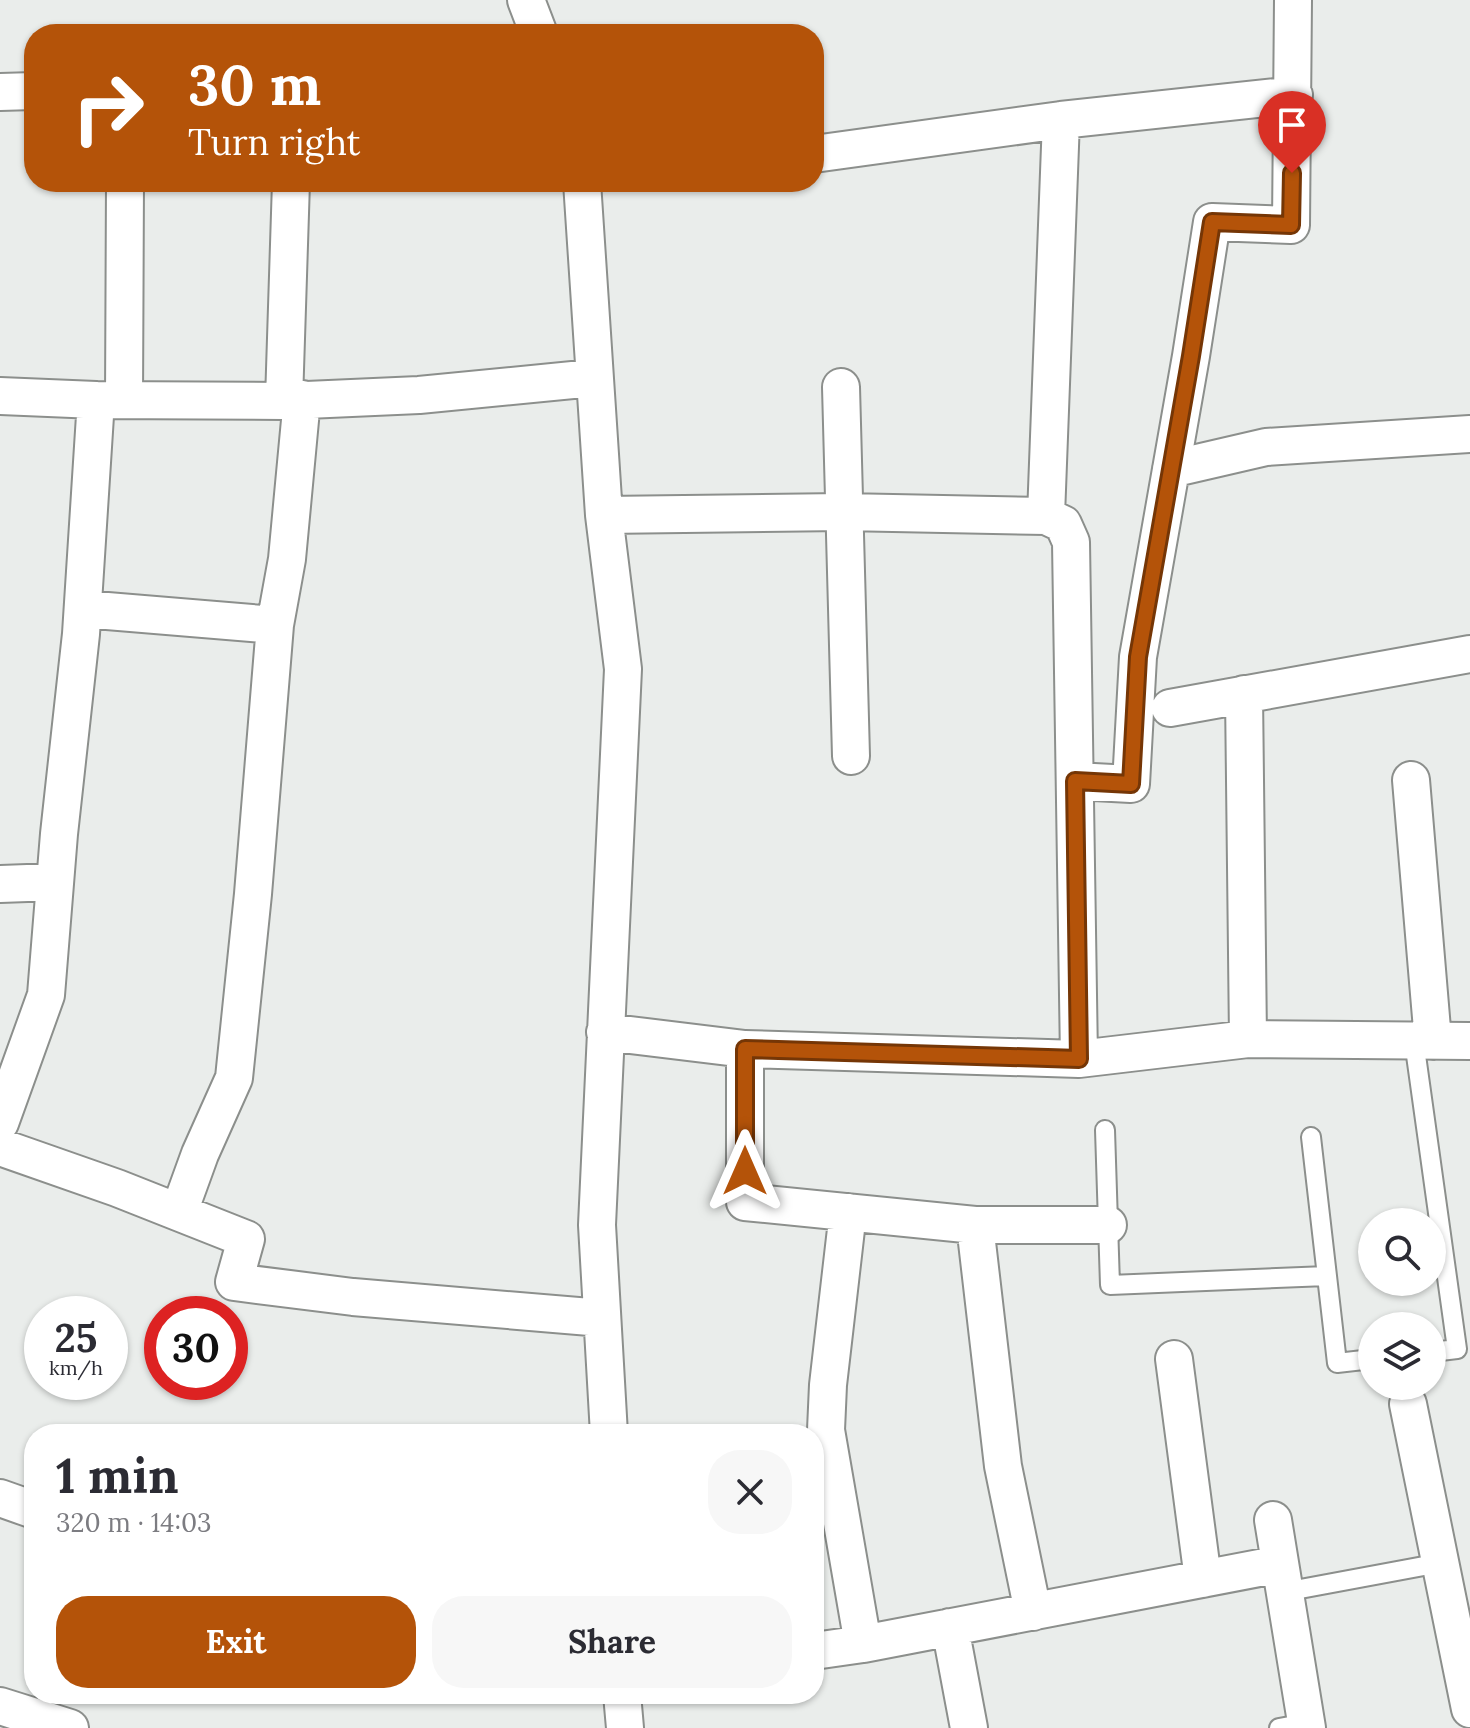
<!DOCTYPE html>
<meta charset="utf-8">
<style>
body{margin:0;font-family:Lora,serif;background:#f7f7f7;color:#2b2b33;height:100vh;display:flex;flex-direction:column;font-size:30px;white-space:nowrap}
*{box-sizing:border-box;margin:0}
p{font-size:26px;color:#7c7c81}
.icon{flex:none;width:44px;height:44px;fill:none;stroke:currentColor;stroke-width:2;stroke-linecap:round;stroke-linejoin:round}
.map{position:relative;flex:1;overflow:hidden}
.drawer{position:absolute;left:24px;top:1424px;width:800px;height:280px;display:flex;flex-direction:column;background:#fff;border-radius:32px;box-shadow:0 2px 6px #0004}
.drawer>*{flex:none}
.top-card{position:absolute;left:24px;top:24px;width:800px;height:168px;border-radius:32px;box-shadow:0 2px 6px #0004;background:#b45309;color:#fff;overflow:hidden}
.tools{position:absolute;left:1358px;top:1208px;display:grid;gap:16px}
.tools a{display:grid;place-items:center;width:88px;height:88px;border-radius:50%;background:#fff;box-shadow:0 2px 6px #0004;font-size:40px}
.speed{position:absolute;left:24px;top:1296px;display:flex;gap:16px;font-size:40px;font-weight:700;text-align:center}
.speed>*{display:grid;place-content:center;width:104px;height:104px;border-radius:50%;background:#fff;box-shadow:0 2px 6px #0004;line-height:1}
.speed small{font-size:20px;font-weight:400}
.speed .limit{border:12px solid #d22;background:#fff;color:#111}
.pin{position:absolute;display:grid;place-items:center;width:68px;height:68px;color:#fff;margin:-82px -34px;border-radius:50% 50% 50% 0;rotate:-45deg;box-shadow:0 0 8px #0007}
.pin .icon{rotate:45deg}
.me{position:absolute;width:88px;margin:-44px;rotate:0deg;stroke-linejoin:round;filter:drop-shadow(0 0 6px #0008)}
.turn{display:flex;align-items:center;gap:28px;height:168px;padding:0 32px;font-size:36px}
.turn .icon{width:104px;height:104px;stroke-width:2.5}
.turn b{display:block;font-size:56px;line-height:68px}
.round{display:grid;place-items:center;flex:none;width:84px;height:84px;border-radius:32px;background:#f7f7f7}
.headline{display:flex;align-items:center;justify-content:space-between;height:136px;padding:0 32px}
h1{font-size:48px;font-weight:800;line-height:60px}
.action{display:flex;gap:16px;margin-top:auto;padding:16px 32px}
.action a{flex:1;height:92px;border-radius:32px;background:#b45309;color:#fff;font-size:32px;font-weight:800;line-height:92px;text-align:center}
.action a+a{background:#f7f7f7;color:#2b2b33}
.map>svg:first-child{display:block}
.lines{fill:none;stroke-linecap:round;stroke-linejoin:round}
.service-casing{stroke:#8c8f8c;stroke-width:22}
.minor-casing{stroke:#8c8f8c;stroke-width:40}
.service{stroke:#fff;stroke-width:18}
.minor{stroke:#fff;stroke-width:36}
.route-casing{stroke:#753606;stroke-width:20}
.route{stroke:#b45309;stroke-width:14}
</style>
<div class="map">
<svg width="1470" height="1728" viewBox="0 0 1470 1728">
<rect width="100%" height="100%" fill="#eaedeb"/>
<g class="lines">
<!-- service casing -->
<g class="service-casing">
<path id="service" d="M1414,1041l43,308 -25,3
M1105,1130l5,155 217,-9
M1311,1137l26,226 35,-4
M1284,1592l156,-29
M1279,1728l27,-5"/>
</g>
<!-- minor casing -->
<g class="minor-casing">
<path id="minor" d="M526,0l13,34
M0,92l34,-1
M814,154l247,-34 233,-25
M582,182l22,333 19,154 -26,556 12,209
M841,387l10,369
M0,396l96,4 188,1 135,-6 174,-17
M124,400l1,-218
M284,401l7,-219
M1171,469l95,-22 204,-13
M604,515l239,-3 203,4 17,8 8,18 8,517
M1046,516l15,-396
M83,609l192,16 -22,269 -19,184 -34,76 -21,58
M275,625l12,-66 15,-160
M1244,694l4,345
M1170,708l300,-54
M1411,780l22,261
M1075,781l56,3 7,-127 53,-301 21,-134 79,3 2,-225
M0,884l55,-2
M605,1032l140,17 334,10 169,-20 222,2
M745,1049v153l230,23h133
M0,1123l46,-128 13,-161 22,-200 15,-234
M0,1147l117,41 129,51 -12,43 119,15 249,21
M848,1212l-20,173 -2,45 37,214
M975,1225l28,241 30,146
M1174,1359l29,220
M1408,1404l62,305
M0,1498l34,12
M1273,1520l34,208
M950,1627l19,101
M814,1651l49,-7 417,-80
M622,1694l3,34
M0,1706l70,22"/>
</g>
<!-- service -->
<use href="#service" class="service"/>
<!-- minor -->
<use href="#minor" class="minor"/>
</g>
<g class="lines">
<!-- route casing -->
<g class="route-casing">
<path id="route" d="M745,1171v-122l334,10 -4,-278 56,3 7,-127 53,-301 21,-134 79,3 1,-52"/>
</g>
<!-- route -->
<use href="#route" class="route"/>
</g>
</svg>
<div class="tools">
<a><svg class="icon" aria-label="search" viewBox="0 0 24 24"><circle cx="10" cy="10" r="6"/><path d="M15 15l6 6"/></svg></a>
<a><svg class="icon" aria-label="layers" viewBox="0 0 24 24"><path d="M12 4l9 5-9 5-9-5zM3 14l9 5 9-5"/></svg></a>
</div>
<div class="speed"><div>25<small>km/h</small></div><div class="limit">30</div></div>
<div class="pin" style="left:1292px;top:173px;background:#d93025"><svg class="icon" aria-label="arrive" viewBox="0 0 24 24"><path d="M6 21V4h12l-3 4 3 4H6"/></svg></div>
<svg class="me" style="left:745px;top:1171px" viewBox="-20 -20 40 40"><path d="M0-17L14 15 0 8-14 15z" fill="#b45309" stroke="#fff" stroke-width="4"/></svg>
<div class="top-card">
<div class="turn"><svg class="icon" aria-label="right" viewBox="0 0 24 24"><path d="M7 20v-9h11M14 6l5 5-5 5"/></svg><div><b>30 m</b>Turn right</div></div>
</div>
<section class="drawer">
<div class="headline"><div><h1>1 min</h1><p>320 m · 14:03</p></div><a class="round"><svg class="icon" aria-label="close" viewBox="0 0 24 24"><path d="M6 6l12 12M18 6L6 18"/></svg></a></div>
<div class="action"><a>Exit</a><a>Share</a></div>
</section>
</div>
